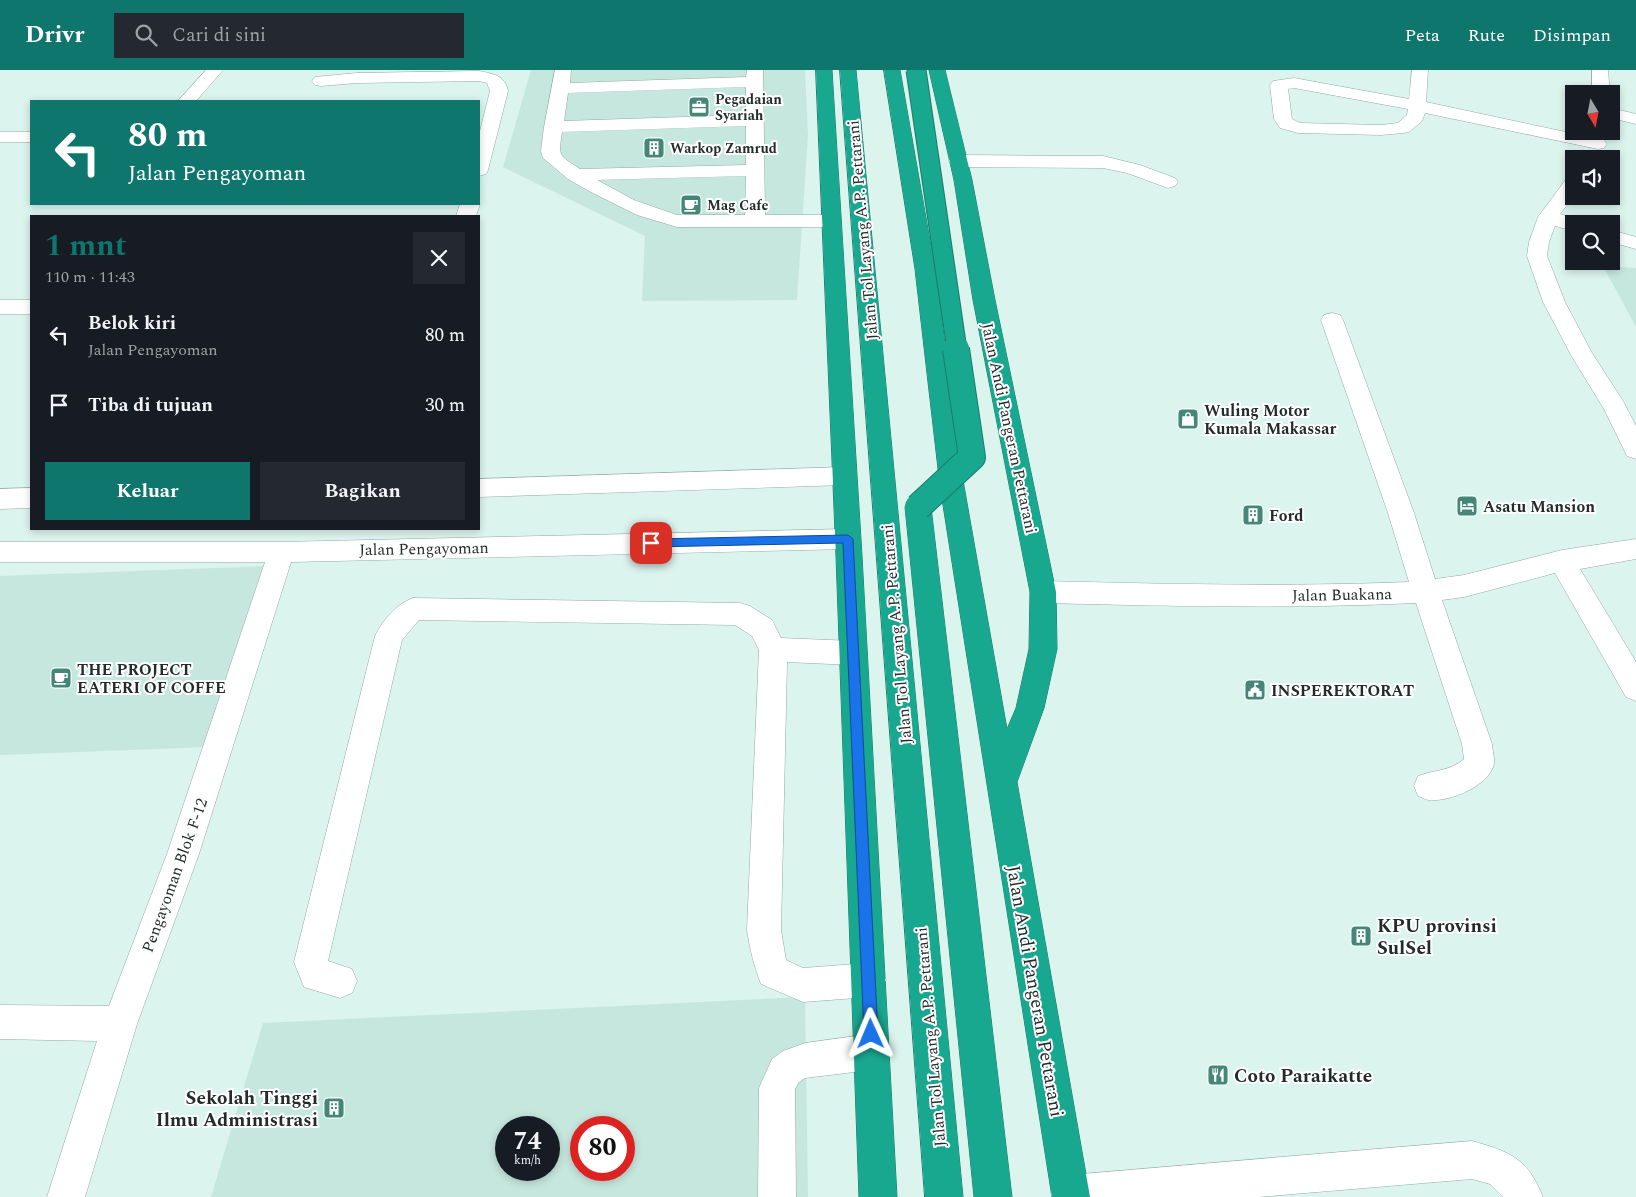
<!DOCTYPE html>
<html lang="id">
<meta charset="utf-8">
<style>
body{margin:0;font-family:Spectral,serif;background:#242831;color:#f1f3f6;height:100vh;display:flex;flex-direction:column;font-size:19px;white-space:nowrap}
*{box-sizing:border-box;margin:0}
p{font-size:16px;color:#9ea1a6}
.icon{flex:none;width:28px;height:28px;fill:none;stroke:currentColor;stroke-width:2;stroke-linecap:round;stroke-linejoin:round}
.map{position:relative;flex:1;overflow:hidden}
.details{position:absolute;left:30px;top:145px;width:450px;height:315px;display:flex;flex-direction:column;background:#171b24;border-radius:0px;box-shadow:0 2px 8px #0003}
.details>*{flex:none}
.guide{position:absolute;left:30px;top:30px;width:450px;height:105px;border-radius:0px;box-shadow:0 2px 8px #0003;background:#0f766e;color:#fff;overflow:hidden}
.needle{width:32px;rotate:170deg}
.buttons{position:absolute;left:1565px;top:15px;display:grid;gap:10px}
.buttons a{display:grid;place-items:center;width:55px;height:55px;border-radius:0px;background:#171b24;box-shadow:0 2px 8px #0003;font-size:25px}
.speed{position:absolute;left:495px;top:1046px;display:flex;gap:10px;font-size:25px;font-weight:700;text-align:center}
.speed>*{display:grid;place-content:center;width:65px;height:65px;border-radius:50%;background:#171b24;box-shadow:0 2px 8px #0003;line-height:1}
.speed small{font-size:12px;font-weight:400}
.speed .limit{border:8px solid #d22;background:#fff;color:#111}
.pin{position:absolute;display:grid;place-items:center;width:42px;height:42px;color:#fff;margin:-21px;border-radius:10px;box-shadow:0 2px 8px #0006}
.me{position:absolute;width:55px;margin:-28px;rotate:359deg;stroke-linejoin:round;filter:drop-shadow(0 0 4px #0008)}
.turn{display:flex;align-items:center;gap:18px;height:105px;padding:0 15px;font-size:22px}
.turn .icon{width:65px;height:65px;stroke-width:2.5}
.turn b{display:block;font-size:35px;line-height:42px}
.round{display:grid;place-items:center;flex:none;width:52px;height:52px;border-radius:0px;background:#242831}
.headline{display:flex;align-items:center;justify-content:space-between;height:85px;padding:0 15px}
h1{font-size:30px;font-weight:700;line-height:38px;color:#0f766e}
.button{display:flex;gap:10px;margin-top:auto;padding:10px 15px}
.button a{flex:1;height:58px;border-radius:0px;background:#0f766e;color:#fff;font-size:20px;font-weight:700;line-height:58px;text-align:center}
.button a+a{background:#242831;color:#f1f3f6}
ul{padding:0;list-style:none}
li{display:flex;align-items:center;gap:15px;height:70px;padding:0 15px}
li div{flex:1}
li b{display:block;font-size:19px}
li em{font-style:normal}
header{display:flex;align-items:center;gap:30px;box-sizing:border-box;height:70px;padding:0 25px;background:#0f766e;color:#fff}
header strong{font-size:24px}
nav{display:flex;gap:28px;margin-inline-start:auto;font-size:18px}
.search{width:350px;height:45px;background:#242831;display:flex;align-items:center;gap:12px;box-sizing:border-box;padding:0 18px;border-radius:0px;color:#9ea1a6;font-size:19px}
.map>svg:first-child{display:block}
.built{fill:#c6e7de;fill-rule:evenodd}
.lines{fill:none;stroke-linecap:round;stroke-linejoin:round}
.minor-casing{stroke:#92aaa3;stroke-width:1}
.highway-casing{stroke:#1c7c6c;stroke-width:1}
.minor{fill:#fff;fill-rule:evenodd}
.highway{fill:#18a78f;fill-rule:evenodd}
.highway-bridge-far1-casing{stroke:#1c7c6c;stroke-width:21;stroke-linecap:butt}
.highway-bridge-casing{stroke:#1c7c6c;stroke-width:28;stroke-linecap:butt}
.highway-bridge-far1{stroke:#18a78f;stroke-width:19}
.highway-bridge{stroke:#18a78f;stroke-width:26}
.route{fill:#1a73e8;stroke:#114b97}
.labels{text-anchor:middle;stroke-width:4;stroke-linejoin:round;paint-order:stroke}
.far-poi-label{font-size:14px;font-weight:bold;fill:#232c2a;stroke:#fff;text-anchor:start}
.street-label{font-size:16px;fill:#232c2a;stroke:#fff}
.poi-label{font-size:16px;font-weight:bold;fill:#232c2a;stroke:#fff;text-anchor:start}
.near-poi-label{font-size:19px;font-weight:bold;fill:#232c2a;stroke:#fff;text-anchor:start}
.near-street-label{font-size:19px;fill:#232c2a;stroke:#fff}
</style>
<header>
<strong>Drivr</strong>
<div class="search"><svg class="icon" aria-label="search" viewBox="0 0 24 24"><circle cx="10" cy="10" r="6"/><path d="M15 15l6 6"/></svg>Cari di sini</div>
<nav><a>Peta</a><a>Rute</a><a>Disimpan</a></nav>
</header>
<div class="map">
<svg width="1636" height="1127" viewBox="0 0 1636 1127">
<rect width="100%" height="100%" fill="#dbf4ed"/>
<!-- built -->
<path class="built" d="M531,0h274l3,65 -11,165 -155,1 3,-65 -142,-69z
M1603,196l33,2v59z
M270,496l-61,181 -209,8v-179z
M805,927l3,200h-597l52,-174zM506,1058h43v42h-43zM581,1058h43v42h-43z"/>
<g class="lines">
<!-- minor casing -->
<g class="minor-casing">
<path id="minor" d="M206,0h17l-27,31h-18z
M555,0h16l-1,13 176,-6 1,-7h16l2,145h66l7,2 3,4 -3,4 -7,2h-154l-40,-12 -48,-24 -21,-12 -25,-21 -2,-7 3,-24zM746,17v28l-182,6 4,-28zM746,56v39l-166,4c-21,-14 -22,-11 -18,-37zM746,106l-1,39h-68l-43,-15 -37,-20z
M1412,0h16l-2,32 172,37 6,1 3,4 -3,4 -6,1 -173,-36 -3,8 -13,11 -6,1 -22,2 -83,-2 -18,-5 -6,-9 -4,-34 3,-4 21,-3 115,21zM1294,18l114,21 -1,6 -9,8 -17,2 -81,-2 -8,-4 -4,-30z
M1592,0h16l2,24h-18z
M479,1c14,3 26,4 29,20l-20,79 -2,4 -7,2v-41l11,-44 -3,-8 -8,-2 -122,2 -36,3 -6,-1 -3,-4 3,-4 42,-4z
M1611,38l25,6v10l-25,-6z
M0,62h31v10h-31z
M958,85l145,1 37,9 35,13 3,4 -3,4 -7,2 -41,-15 -24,-5 -145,-1 -7,-2 -2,-4 2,-4z
M1574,106v20l-14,18 21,7 2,3h-9v7l-19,-5 -6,16 -2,14 18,46 27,51 31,48 13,25v33l-9,-3 -23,-47 -33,-54 -28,-53 -16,-46 2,-14 9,-25 29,-39z
M479,133l1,1 -4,12h-20l4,-12z
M1611,160l25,7v12l-25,-7z
M0,230h31v14h-31z
M1332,243l8,2 3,5 71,193 21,66 29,-4 98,-25 74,-11v20l-56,10 56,93v39l-10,-4 -71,-124 -91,24 -22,3 50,144c0,6 3,14 2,20 -5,22 -44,38 -65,36 -3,0 -7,-3 -11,-4l-4,-10 4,-10c16,-6 33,-5 46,-17l-2,-15 -46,-141c-125,6 -249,3 -373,0l-9,-3 -4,-8 4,-8 9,-3c122,3 244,6 366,1l-21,-69 -67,-193 3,-5z
M844,397l9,2 3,7 -3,7 -9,2 -365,12v-18z
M31,418v20l-31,1v-20z
M848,459l9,3 4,7 -4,7 -9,3 -557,13 -92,292 -62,170 -52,173h-38l50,-156 -97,-2v-34l109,1 58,-152 98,-292h-265v-20h281z
M413,528l327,5 10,3 22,14 9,18 72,3 10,4 4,8 -4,8 -10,4 -66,-3 -6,268 5,30 17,8 66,-5 12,5 5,12 -5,12 -12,5 -66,5 -42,-18c-7,-18 -11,-35 -14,-54l12,-280 -7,-14 -17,-11 -316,-5 -17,20 -74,321 24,8 5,12 -5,12 -12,5 -36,-11 -10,-25 81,-326c8,-16 21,-32 38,-38z
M871,964l12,6 6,12 -6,12 -12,6 -66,8 -6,4 -4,7 1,108h-38l1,-109 13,-29 11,-8 22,-8z
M1472,1071c39,11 55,17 71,56h-40l-13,-13 -18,-5 -214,18h-206l-1,-3 6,-13 13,-6z"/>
</g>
<!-- highway casing -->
<g class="highway-casing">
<path id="highway" d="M816,0h16l30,486 35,641h-38l-23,-641z
M840,0h16l107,1127h-38z
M884,0h16l35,199 29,217 43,243 9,-21 13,-59 1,-57 -57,-292 -19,-120 -25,-110h16l27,110 23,120 61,292 1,57 -13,59 -27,74 73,415h-38l-112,-711 -25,-217z
M918,427l9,3 4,7 81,690h-38l-69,-690 4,-7z"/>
</g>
<!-- minor -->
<use href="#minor" class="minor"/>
<!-- highway -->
<use href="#highway" class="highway"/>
<!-- highway-bridge-far1 casing -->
<g class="highway-bridge-far1-casing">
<path id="highway-bridge-far1" d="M916,0l41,280"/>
</g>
<!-- highway-bridge casing -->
<g class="highway-bridge-casing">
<path id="highway-bridge" d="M918,437l54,-50 -16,-108"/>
</g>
<!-- highway-bridge-far1 -->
<use href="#highway-bridge-far1" class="highway-bridge-far1"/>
<!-- highway-bridge -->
<use href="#highway-bridge" class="highway-bridge"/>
</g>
<!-- route -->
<path class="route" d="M848,465l5,4 25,495 -2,5 -5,2 -5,-2 -2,-5 -21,-491 -192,4 -5,-4 5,-4z"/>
<!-- icons -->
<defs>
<g id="office-square" transform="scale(1.125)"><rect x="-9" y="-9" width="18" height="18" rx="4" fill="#448677" stroke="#fff"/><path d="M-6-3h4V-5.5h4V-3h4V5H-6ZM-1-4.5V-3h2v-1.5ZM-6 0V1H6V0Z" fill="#fff"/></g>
<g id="building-square" transform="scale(1.125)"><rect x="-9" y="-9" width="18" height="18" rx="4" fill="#448677" stroke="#fff"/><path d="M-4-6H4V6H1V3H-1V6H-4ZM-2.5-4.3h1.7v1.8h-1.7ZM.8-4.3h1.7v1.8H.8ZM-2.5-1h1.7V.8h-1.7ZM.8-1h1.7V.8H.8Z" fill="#fff"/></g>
<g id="cafe-square" transform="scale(1.125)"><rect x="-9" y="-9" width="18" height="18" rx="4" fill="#448677" stroke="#fff"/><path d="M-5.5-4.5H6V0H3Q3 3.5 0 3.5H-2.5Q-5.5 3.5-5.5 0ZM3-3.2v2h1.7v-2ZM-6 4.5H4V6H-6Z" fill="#fff"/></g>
<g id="shop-square" transform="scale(1.125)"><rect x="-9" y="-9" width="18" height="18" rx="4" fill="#448677" stroke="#fff"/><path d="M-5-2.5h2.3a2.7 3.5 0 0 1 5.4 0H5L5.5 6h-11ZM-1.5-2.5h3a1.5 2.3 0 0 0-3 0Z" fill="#fff"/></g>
<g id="hotel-square" transform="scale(1.125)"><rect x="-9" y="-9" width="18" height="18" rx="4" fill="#448677" stroke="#fff"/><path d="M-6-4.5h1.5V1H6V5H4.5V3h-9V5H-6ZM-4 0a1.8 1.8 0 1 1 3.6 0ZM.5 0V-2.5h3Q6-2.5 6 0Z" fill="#fff"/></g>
<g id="civic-square" transform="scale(1.125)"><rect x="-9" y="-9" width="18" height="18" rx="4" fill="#448677" stroke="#fff"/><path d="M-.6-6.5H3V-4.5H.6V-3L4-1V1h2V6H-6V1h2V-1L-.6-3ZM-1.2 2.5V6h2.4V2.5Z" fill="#fff"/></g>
<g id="restaurant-square" transform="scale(1.125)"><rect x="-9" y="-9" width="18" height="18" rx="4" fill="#448677" stroke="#fff"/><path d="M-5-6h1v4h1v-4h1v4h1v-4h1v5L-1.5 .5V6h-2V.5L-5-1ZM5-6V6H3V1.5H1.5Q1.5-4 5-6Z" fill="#fff"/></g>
</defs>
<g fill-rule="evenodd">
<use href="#office-square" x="699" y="37"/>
<use href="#building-square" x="654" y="78"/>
<use href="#cafe-square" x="691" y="135"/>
<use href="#shop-square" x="1188" y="349"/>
<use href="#hotel-square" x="1467" y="436"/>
<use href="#building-square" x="1253" y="445"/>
<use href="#cafe-square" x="61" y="608"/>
<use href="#civic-square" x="1255" y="620"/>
<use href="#building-square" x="1361" y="866"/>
<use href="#restaurant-square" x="1218" y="1005"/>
<use href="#building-square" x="334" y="1038"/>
</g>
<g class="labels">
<!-- far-poi labels -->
<g class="far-poi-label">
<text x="715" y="34">Pegadaian<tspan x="715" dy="16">Syariah</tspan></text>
<text x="670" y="83">Warkop Zamrud</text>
<text x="707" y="140">Mag Cafe</text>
</g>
<!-- street labels -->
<g class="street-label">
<text transform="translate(862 160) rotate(-95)" y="6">Jalan Tol Layang A.P. Pettarani</text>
<text transform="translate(1010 358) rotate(78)" y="6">Jalan Andi Pangeran Pettarani</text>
<text transform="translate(424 478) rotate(-1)" y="6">Jalan Pengayoman</text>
<text transform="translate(1342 524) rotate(-1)" y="6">Jalan Buakana</text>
<text transform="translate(896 564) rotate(-95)" y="6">Jalan Tol Layang A.P. Pettarani</text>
<text transform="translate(174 805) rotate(-70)" y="6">Pengayoman Blok F-12</text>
<text transform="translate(930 967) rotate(-95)" y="6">Jalan Tol Layang A.P. Pettarani</text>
</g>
<!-- poi labels -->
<g class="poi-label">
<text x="1204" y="346">Wuling Motor<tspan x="1204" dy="18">Kumala Makassar</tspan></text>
<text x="1483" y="442">Asatu Mansion</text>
<text x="1269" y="451">Ford</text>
<text x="77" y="605">THE PROJECT<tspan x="77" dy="18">EATERI OF COFFE</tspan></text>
<text x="1271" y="626">INSPEREKTORAT</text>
</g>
<!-- near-poi labels -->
<g class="near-poi-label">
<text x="1377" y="862">KPU provinsi<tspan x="1377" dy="22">SulSel</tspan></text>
<text x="1234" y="1012">Coto Paraikatte</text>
<text x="318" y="1034" text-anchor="end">Sekolah Tinggi<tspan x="318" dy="22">Ilmu Administrasi</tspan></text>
</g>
<!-- near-street labels -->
<g class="near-street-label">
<text transform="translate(1036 921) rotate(80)" y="7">Jalan Andi Pangeran Pettarani</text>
</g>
</g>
</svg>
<div class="buttons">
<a><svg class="needle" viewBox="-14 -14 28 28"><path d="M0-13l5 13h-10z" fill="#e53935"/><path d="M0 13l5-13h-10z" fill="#9ea1a6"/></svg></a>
<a><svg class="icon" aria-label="sound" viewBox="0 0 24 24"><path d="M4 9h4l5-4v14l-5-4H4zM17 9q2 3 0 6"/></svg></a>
<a><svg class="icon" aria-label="search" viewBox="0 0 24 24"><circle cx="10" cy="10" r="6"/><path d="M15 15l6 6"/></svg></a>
</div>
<div class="speed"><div>74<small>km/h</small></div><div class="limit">80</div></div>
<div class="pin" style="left:651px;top:473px;background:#d93025"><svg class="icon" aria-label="arrive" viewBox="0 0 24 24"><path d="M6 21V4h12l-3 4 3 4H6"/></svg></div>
<svg class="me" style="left:871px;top:964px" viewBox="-20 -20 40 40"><path d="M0-17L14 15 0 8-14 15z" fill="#1a73e8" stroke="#fff" stroke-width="4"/></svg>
<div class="guide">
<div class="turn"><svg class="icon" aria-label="left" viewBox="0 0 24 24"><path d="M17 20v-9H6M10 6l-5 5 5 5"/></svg><div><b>80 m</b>Jalan Pengayoman</div></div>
</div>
<section class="details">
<div class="headline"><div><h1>1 mnt</h1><p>110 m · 11:43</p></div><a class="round"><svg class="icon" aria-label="close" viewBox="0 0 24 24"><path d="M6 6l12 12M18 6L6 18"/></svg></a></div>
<ul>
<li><svg class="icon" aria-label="left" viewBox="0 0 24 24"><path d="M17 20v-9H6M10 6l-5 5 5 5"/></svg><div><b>Belok kiri</b><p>Jalan Pengayoman</p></div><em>80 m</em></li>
<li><svg class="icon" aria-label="arrive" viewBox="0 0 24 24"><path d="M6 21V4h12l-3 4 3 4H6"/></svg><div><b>Tiba di tujuan</b></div><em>30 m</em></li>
</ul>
<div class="button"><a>Keluar</a><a>Bagikan</a></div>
</section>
</div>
